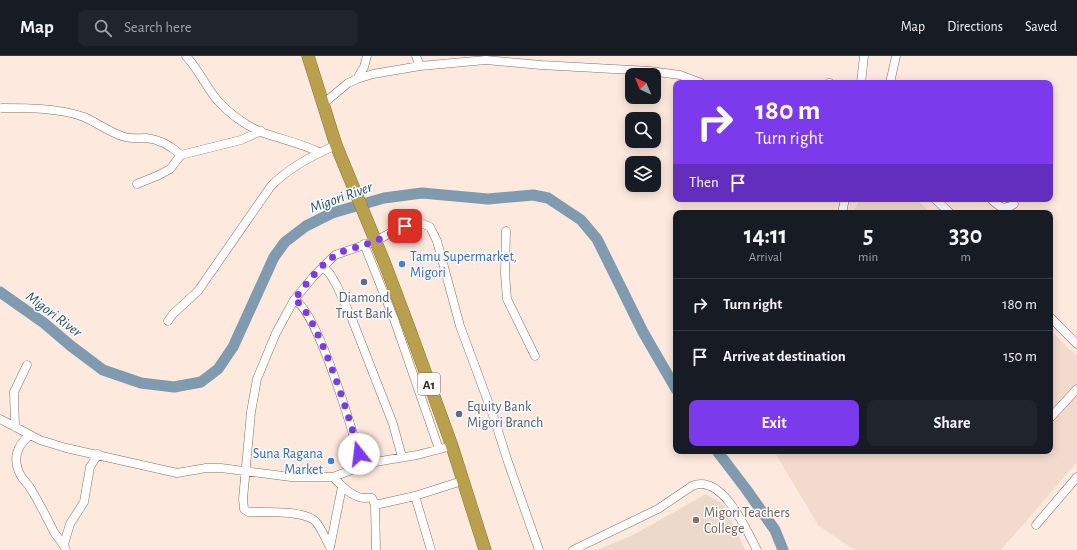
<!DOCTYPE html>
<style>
body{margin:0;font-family:"Alegreya Sans",sans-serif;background:#20242c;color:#f1f3f6;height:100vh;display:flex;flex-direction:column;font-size:15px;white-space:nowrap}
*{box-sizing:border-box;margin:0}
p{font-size:13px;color:#9ea1a6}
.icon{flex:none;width:22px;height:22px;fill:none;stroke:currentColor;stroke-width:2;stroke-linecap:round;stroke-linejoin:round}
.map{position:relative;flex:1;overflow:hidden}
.details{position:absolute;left:673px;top:154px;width:380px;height:244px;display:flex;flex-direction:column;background:#171b24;border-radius:8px;box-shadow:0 2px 10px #0003}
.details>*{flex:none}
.top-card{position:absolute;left:673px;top:24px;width:380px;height:122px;border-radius:8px;box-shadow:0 2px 10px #0003;background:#7c3aed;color:#fff;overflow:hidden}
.needle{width:26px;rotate:316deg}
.controls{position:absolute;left:625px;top:12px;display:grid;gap:8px}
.controls a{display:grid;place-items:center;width:36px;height:36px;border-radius:8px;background:#171b24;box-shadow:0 2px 10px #0003;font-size:20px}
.pin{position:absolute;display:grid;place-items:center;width:34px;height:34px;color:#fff;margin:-17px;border-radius:8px;box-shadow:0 2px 6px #0006}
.me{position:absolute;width:44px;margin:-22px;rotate:344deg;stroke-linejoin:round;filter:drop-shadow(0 0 3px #0008)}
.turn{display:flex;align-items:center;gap:14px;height:84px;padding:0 16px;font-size:18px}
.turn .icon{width:52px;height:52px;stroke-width:2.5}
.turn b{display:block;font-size:28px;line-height:34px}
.then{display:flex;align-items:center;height:38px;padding:0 16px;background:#0003;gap:8px;font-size:15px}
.eta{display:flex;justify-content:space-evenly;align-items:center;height:68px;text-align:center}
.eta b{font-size:24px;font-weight:600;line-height:28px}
.primary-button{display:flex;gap:8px;margin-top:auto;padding:8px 16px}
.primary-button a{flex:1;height:46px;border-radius:8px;background:#7c3aed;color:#fff;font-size:16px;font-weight:600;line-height:46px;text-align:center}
.primary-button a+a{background:#20242c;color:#f1f3f6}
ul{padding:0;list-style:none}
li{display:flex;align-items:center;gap:12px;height:52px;padding:0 16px;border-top:1px solid #363941}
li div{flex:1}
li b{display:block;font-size:15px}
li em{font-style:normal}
header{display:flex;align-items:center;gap:24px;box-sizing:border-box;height:56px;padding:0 20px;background:#171b24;border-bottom:1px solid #363941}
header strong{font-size:19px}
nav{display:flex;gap:22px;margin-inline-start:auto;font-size:14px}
.search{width:280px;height:36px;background:#20242c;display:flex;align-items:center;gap:10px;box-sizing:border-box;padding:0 14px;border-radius:8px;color:#9ea1a6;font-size:15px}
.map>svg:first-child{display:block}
.education{fill:#edd8cc}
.built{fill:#f2dbcd}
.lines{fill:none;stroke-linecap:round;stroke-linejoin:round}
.river{stroke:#809baf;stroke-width:11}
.minor-casing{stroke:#8d6f5f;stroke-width:9}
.highway-casing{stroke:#8b773e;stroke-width:13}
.minor{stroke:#fff;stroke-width:8}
.highway{stroke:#b8a04c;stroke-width:12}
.route{stroke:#7c3aed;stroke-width:7;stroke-dasharray:0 12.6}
.shop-dot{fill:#3f7fe0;stroke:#fbfbfb;stroke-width:1.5}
.service-dot{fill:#5c6f8a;stroke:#fbfbfb;stroke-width:1.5}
.education-dot{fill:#8d6e63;stroke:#fbfbfb;stroke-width:1.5}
.labels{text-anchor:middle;stroke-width:3;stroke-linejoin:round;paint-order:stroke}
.shield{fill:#fbfbfb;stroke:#726964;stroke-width:1}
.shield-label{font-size:13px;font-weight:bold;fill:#372a23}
.shop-label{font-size:14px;fill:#366cbe;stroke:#fbfbfb;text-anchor:start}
.service-label{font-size:14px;fill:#4e5e75;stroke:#fbfbfb}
.education-label{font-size:14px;fill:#785e54;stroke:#fbfbfb;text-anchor:start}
.water-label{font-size:15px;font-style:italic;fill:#245372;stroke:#fbfbfb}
</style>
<header>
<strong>Map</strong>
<div class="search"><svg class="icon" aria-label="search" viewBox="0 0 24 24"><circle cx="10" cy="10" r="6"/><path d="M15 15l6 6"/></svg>Search here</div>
<nav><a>Map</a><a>Directions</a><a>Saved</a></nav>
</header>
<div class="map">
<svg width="1077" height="494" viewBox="0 0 1077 494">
<rect width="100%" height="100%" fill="#fee9de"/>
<!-- education -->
<path class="education" d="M706,438l18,11 21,45h-148l38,-16z"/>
<!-- built -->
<path class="built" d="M860,143h56l15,14h-78z
M1050,274l27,26v106l-76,88h-147l-36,-25 -44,-74h276z"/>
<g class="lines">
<!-- river -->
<path class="river" d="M0,236l44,31 27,23 32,24 38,13 33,4 27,-5 17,-13 15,-22 41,-90 11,-15 21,-16 26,-13 52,-15 38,-5 66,6 45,-4 15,3 33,22 16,19 46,93 33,57
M717,395l29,38 29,41 8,20"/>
<!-- minor casing -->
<g class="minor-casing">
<path id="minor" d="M186,0c13,14 20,31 32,45 12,13 27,24 43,31 19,7 39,11 58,20
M416,0l4,10
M357,23l7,-12 3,-11
M829,27h1
M861,27l3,-27
M890,27l6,-27
M323,48l25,-21 9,-4 16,-5 47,-8 66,-6 55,5 109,6 30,4 21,8
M2,52c27,0 57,0 82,9 14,6 26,16 41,20 7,2 14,1 21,1 14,1 25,8 35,17l60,-15 20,-9
M137,128l22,-9 11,-6 11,-14
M935,143l15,14
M991,143c8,8 13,12 23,5
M842,157l3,-14
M506,175l-1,43 2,25 28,57
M364,188l30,75 45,130
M323,210l7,8 6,10 16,35 41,105 9,33
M294,244c23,8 61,139 68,166l-29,11
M1050,261l27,27
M168,265l5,-7 25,-23 73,-105c19,-19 41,-30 65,-41
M1050,362l27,-29
M0,363l40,21 26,8 111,25 29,-5h15l70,9h42c7,7 15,17 26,20 4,2 8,0 13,1l3,7 40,-9 47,-15
M15,371l-1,-35 13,-27
M30,379c-14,11 -18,25 -9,41 3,5 8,9 11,15 8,13 15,27 22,41 4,6 9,11 12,18
M362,410l13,-4 42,-7 35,-9
M415,440l16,54
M375,449l1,45
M1036,469l41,-48
M64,488l6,-20 14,-22 6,-35 8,-13
M329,489c-4,-7 -8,-18 -14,-24 -11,-11 -52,-9 -67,-9l-4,-3 -1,-10 5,-54 3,-33 6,-33 19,-46 18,-33 19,-23 22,-22 41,-14 16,-9 19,-8 10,-1 9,4 7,14 23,85 33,89 15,47 31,88
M330,491l12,-60
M573,494l85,-41 34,-23c30,-13 54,43 65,64"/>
</g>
<!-- highway casing -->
<g class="highway-casing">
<path id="highway" d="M308,0l28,89 49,119 26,69 41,113 33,104"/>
</g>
<!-- minor -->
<use href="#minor" class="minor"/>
<!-- highway -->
<use href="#highway" class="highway"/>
</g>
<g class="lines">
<!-- route -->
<path class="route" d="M359,398c-6,-26 -43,-146 -65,-154 12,-16 29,-39 47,-48l35,-11 29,-15"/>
</g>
<!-- markers -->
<g class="shop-dot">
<circle cx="402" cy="208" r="4"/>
<circle cx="331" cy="405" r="4"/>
</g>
<g class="service-dot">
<circle cx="364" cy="226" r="4"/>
<circle cx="459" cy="358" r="4"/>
</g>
<circle class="education-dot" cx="696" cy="464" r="4"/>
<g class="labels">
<!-- shield labels -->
<rect class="shield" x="418" y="317" width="22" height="22" rx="3"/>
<g class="shield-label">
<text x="429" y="333">A1</text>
</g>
<!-- shop labels -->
<g class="shop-label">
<text x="410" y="205">Tamu Supermarket,<tspan x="410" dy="16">Migori</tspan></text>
<text x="323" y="402" text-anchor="end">Suna Ragana<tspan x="323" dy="16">Market</tspan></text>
</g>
<!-- service labels -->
<g class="service-label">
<text x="364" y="246">Diamond<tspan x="364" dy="16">Trust Bank</tspan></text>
<text x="467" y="355" text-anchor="start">Equity Bank<tspan x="467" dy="16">Migori Branch</tspan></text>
</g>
<!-- education labels -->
<g class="education-label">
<text x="704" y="461">Migori Teachers<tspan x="704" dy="16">College</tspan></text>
</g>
<!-- water labels -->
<g class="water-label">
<text transform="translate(341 141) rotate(-20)" y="5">Migori River</text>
<text transform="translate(54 258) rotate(37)" y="5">Migori River</text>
</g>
</g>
</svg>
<div class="controls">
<a><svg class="needle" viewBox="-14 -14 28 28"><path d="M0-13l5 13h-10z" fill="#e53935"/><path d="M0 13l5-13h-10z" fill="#9ea1a6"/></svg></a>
<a><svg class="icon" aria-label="search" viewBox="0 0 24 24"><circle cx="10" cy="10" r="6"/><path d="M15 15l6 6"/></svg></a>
<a><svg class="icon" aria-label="layers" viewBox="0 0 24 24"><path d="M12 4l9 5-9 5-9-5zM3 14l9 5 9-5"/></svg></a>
</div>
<div class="pin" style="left:405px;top:170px;background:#d93025"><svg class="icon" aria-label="arrive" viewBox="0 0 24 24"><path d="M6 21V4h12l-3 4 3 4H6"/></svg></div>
<svg class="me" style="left:359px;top:398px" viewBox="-20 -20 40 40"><circle r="19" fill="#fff"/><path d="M0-13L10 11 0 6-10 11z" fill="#7c3aed"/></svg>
<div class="top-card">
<div class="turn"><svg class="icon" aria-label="right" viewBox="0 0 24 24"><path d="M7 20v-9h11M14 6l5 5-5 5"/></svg><div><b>180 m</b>Turn right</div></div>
<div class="then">Then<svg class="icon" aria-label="arrive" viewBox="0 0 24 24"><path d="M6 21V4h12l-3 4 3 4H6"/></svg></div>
</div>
<section class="details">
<div class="eta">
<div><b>14:11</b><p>Arrival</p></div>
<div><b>5</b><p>min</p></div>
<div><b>330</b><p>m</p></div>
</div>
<ul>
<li><svg class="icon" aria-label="right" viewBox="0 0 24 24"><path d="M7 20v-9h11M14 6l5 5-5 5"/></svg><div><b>Turn right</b></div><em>180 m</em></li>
<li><svg class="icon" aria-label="arrive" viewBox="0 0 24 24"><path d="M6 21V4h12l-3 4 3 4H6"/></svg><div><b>Arrive at destination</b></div><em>150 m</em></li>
</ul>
<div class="primary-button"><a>Exit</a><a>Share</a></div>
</section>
</div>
